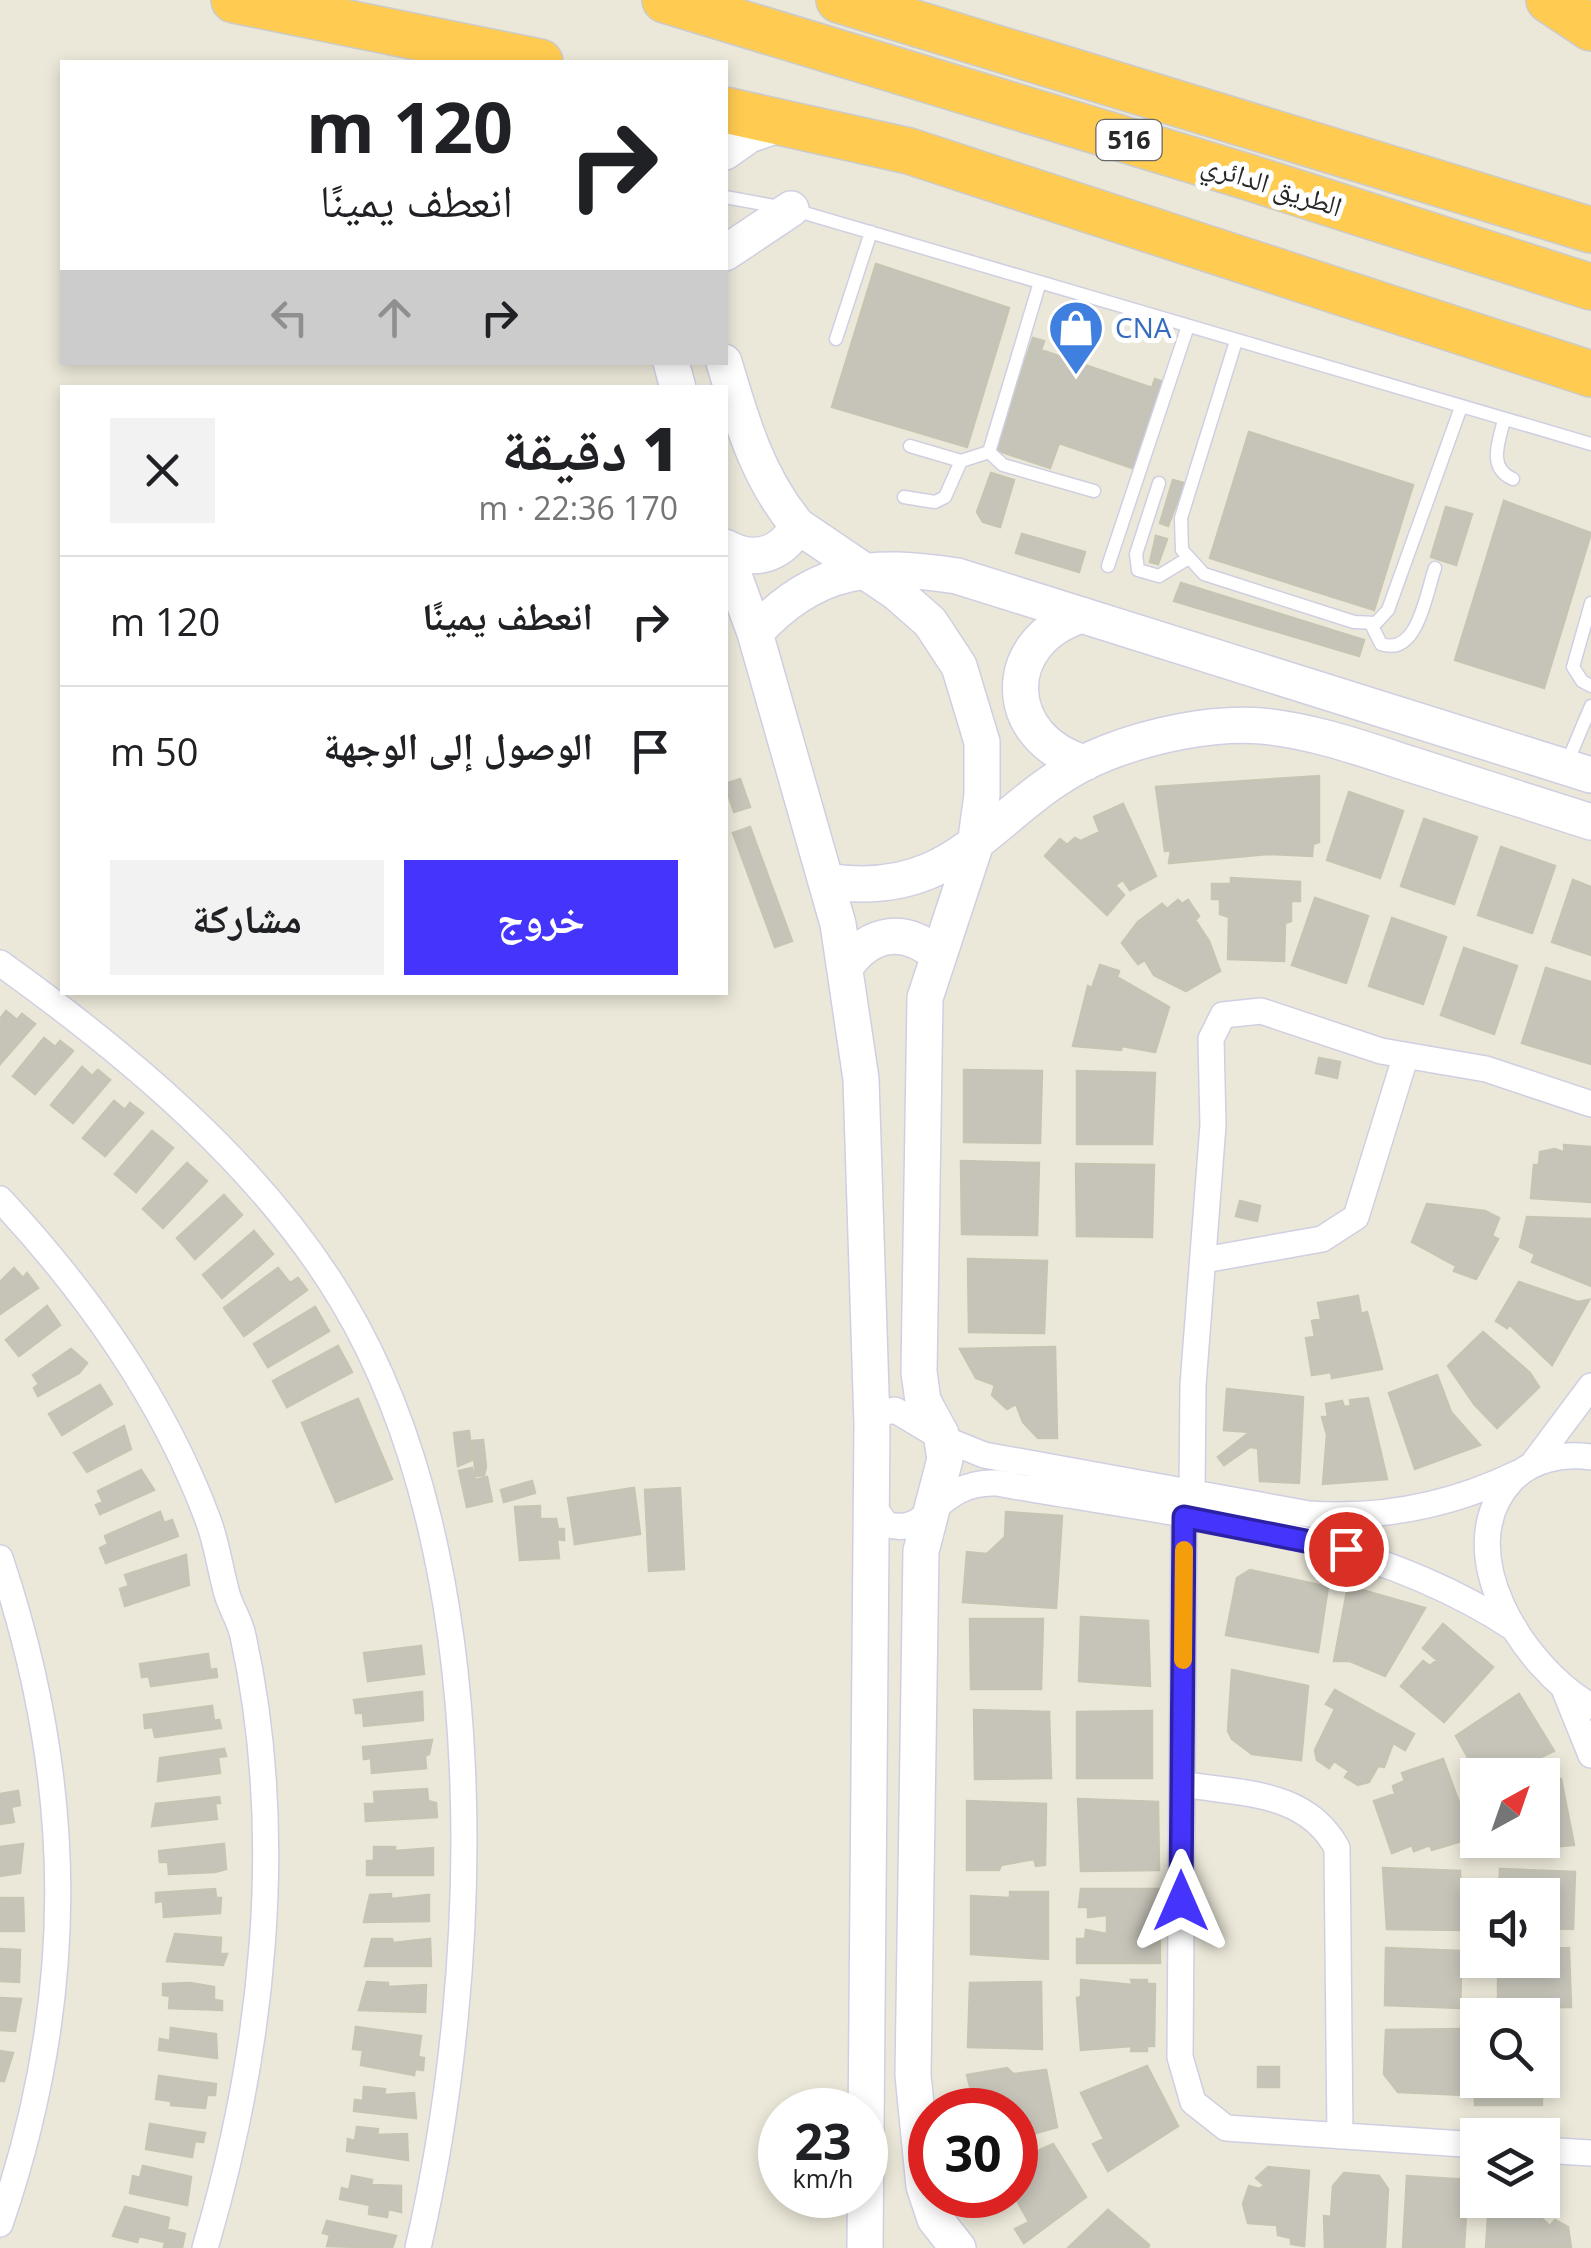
<!DOCTYPE html>
<html lang="ar">
<meta charset="utf-8">
<style>
body{margin:0;font-family:"Open Sans","Noto Naskh Arabic",sans-serif;background:#f2f2f2;color:#202124;direction:rtl;height:100vh;display:flex;flex-direction:column;font-size:38px;white-space:nowrap}
*{box-sizing:border-box;margin:0}
p{font-size:32px;color:#757577}
.icon{flex:none;width:55px;height:55px;fill:none;stroke:currentColor;stroke-width:2;stroke-linecap:round;stroke-linejoin:round}
.map{position:relative;flex:1;overflow:hidden;direction:ltr}
.details{position:absolute;left:60px;top:385px;width:668px;height:610px;display:flex;flex-direction:column;background:#fff;border-radius:0px;box-shadow:0 5px 15px #0003;direction:rtl}
.details>*{flex:none}
.banner{position:absolute;left:60px;top:60px;width:668px;height:305px;border-radius:0px;box-shadow:0 5px 15px #0003;direction:rtl;background:#fff;color:#202124;overflow:hidden}
.needle{width:65px;rotate:40deg}
.controls{position:absolute;left:1460px;top:1758px;display:grid;gap:20px}
.controls a{display:grid;place-items:center;width:100px;height:100px;border-radius:0px;background:#fff;box-shadow:0 5px 15px #0003;font-size:50px}
.speed{position:absolute;left:758px;top:2088px;display:flex;gap:20px;font-size:50px;font-weight:700;text-align:center}
.speed>*{display:grid;place-content:center;width:130px;height:130px;border-radius:50%;background:#fff;box-shadow:0 5px 15px #0003;line-height:1}
.speed small{font-size:25px;font-weight:400}
.speed .limit{border:15px solid #d22;background:#fff;color:#111}
.pin{position:absolute;display:grid;place-items:center;width:85px;height:85px;color:#fff;margin:-42px;border:5px solid #fff;border-radius:50%;box-shadow:0 2px 10px #0007}
.me{position:absolute;width:110px;margin:-55px;rotate:0deg;stroke-linejoin:round;filter:drop-shadow(0 0 8px #0008)}
.turn{display:flex;align-items:center;gap:35px;height:210px;padding:0 50px;font-size:45px}
.turn .icon{width:130px;height:130px;stroke-width:2.5}
.turn b{display:block;font-size:70px;line-height:85px}
.lanes{display:flex;align-items:center;height:95px;padding:0 50px;background:#0003;justify-content:center;gap:50px;direction:ltr}
.lanes .off{opacity:.35}
.round{display:grid;place-items:center;flex:none;width:105px;height:105px;border-radius:0px;background:#f2f2f2}
.headline{display:flex;align-items:center;justify-content:space-between;height:170px;padding:0 50px}
h1{font-size:60px;font-weight:800;line-height:75px}
.primary-button{display:flex;gap:20px;margin-top:auto;padding:20px 50px}
.primary-button a{flex:1;height:115px;border-radius:0px;background:#4535fc;color:#fff;font-size:40px;font-weight:800;line-height:115px;text-align:center}
.primary-button a+a{background:#f2f2f2;color:#202124}
ul{padding:0;list-style:none}
li{display:flex;align-items:center;gap:30px;height:130px;padding:0 50px;border-top:2px solid #e0e0e0}
li div{flex:1}
li b{display:block;font-size:38px}
li em{font-style:normal}
.map>svg:first-child{display:block}
.building{fill:#c6c4b9;stroke:#c6c5b3;stroke-width:2.5}
.lines{fill:none;stroke-linecap:round;stroke-linejoin:round}
.lane-casing{stroke:#d0cfe2;stroke-width:15}
.street-casing{stroke:#d0cfe2;stroke-width:28}
.secondary-casing{stroke:#d0cfe2;stroke-width:38}
.highway-casing{stroke:#cbcbcb;stroke-width:48}
.lane{stroke:#fff;stroke-width:12}
.street{stroke:#fff;stroke-width:25}
.secondary{stroke:#fff;stroke-width:35}
.highway{stroke:#ffcb50;stroke-width:45}
.route-casing{stroke:#2d22a4;stroke-width:25}
.route{stroke:#4535fc;stroke-width:18}
.slow{stroke:#f59e0b;stroke-width:18}
.labels{text-anchor:middle;stroke-width:10;stroke-linejoin:round;paint-order:stroke}
.shield{fill:#fff;stroke:#686868;stroke-width:2.5}
.shield-label{font-size:25px;font-weight:bold;fill:#282828}
.street-label{font-size:28px;fill:#282828;stroke:#fff}
.shop-label{font-size:28px;fill:#366cbe;stroke:#fff;text-anchor:start}
</style>
<div class="map">
<svg width="1591" height="2248" viewBox="0 0 1591 2248">
<rect width="100%" height="100%" fill="#ebe8d9"/>
<!-- building -->
<path class="building" d="M876,264l133,44 -42,139 -135,-40z
M1033,338l11,3 -3,9 111,38 3,-9 9,3 -29,87 -76,-26 -9,25 -54,-18z
M1249,432l164,53 -39,125 -164,-52z
M991,473l23,7 -14,47 -17,-5 -6,-10z
M1173,480l11,3 -16,43 -8,-3z
M1504,501l87,32 -47,155 -89,-28z
M1446,507l26,7 -16,51 -25,-8z
M1022,534l63,18 -6,20 -63,-19z
M1156,536l11,3 -9,25 -8,-2z
M1181,583l183,57 -5,16 -185,-55z
M1319,776v66l-6,2 -1,12 -44,-2 -99,9 2,-13 -6,1 -9,-64z
M740,779l10,28 -16,5 -9,-28z
M1349,792l54,19 -23,67 -53,-18z
M1123,804l33,72 -26,14 -7,-10 -8,5 9,10 -17,20 -62,-59 15,-17 7,6 8,-7 6,3 19,-9 -6,-15z
M1424,819l53,18 -23,67 -53,-18z
M750,827l42,114 -17,6 -42,-114z
M1501,847l54,19 -23,67 -54,-18z
M1231,878l69,4v19h-9v20l-6,2 -1,38 -56,-2 1,-42 -9,-3v-15h-8v-15h19z
M1573,880l18,7v68l-39,-13z
M1315,898l53,18 -22,67 -54,-18z
M1178,900l4,4 6,-4 11,16 -4,4 14,21 11,30 -34,20 -32,-16 -9,-15 -7,4 -16,-21 16,-21 24,-18 5,5z
M1392,918l54,19 -23,67 -54,-18z
M1464,948l53,18 -23,68 -53,-19z
M1100,965l19,6 -2,6 52,30 -14,45 -33,-6 -1,4 -48,-4 15,-60 4,2z
M1546,968l45,14v82l-69,-21z
M6,1011l11,9 5,-6 13,10 -35,40v-45z
M44,1038l11,9 5,-6 13,10 -38,43 -22,-18z
M1319,1058l21,4 -3,16 -21,-5z
M82,1067l10,9 6,-6 12,10 -37,43 -22,-18z
M964,1070l78,1 -2,72 -76,-1z
M1077,1071l78,2 -3,71h-75z
M114,1101l11,9 5,-7 13,10 -38,43 -22,-18z
M152,1131l21,17 -37,44 -21,-18z
M1564,1145l27,2v55l-60,-4 3,-33h5l1,-13 15,-3 8,3 2,6z
M961,1161l78,2 -2,72 -75,-1z
M187,1163l20,18 -44,47 -20,-19z
M1076,1164l78,1 -2,72 -75,-1z
M224,1195l18,20 -47,44 -18,-21z
M1240,1201l20,5 -3,15 -21,-5z
M1427,1204l58,7 14,7 -7,18 6,3 -22,40 -22,-8 2,-5 -44,-24z
M1527,1217l64,2v67l-59,-24 3,-8 -15,-7z
M254,1231l19,23 -51,44 -19,-23z
M968,1259l79,2 -3,72 -75,-1z
M14,1268l9,10 4,-5 11,15 -38,26v-32z
M278,1268l12,15 8,-5 9,12 -63,46 -20,-28z
M1519,1282l59,20 11,-2 -37,65 -43,-41 -2,4 -11,-7z
M1358,1296l3,18 6,-2 15,57 -50,9 -1,-6 -19,3 -6,-37 9,-1 -3,-16 9,-2 -3,-16z
M47,1306l13,19 -41,31 -13,-16z
M315,1307l14,24 -61,36 -14,-23z
M1483,1332l47,41 9,14 -42,41 -23,-24 -26,-38z
M338,1346l14,26 -65,35 -14,-26z
M1055,1347l2,91h-19l-15,-16 -7,-18 -9,5 -15,-14 3,-10 -19,-7 -16,-29z
M71,1349l16,14 -8,10 -41,23 -4,-8 5,-4 -6,-9z
M1437,1375l14,37 29,33 -65,24 -26,-76z
M100,1385l12,19 -50,31 -13,-21z
M1227,1389l76,8 -4,86 -39,-2 -2,-33 -8,-1 -26,18 -6,-8 32,-25 -26,-2z
M1368,1398l19,81 -64,5 4,-49 -5,-18h6l-2,-13 16,-3 2,6 7,-1 -1,-6z
M358,1399l34,80 -56,23 -34,-79z
M124,1426l7,23 -44,23 -13,-19z
M469,1431l3,29 -14,6 -4,-33z
M483,1440l3,27 -2,8 -8,1 -4,-35z
M472,1468l3,12 12,-3 5,24 -25,6 -8,-36z
M141,1470l13,20 -54,24 -4,-9 7,-3 -5,-11z
M532,1481l3,12 -31,9 -3,-12z
M634,1488l6,46 -65,10 -7,-46z
M680,1488l4,81 -35,2 -4,-81z
M540,1506v13h16l2,10h6v11l-7,-1 2,19 -39,2 -5,-53z
M160,1512l4,11 8,-3 6,16 -72,27 -6,-15 8,-4 -3,-8z
M1006,1512l56,4 -6,92 -93,-6 4,-50 20,2 18,-17z
M186,1555l3,30 -64,21 -5,-17 9,-3 -4,-11z
M1250,1570l78,17 -10,65 -92,-17 11,-57z
M1348,1586l77,22 -40,68 -35,-15h-16z
M1081,1617l67,4 2,65 -71,-5z
M970,1619h73l-2,70h-70z
M1443,1624l50,43 -49,55 -43,-36 22,-25 7,5 7,-6 -14,-12z
M421,1646l3,28 -56,7 -4,-28z
M208,1654l2,16 6,-1 1,8 -66,9 -2,-10 -7,1 -2,-13z
M1232,1670l76,16 -7,74 -49,-6 -20,-15 -4,-8z
M1335,1690l79,44 -9,16 -12,-7 -9,24 -6,-1 -9,16 -11,3 -13,-8 4,-6 -15,-10 -5,7 -12,-8 -2,-10 20,-41 -9,-5z
M422,1692l1,28 -59,6 -1,-13h-7l-2,-13z
M1519,1694l35,57 -51,24 -25,1 -22,-40z
M212,1706l2,15 5,-1 2,8 -66,9 -2,-10 -8,1 -1,-13z
M974,1710l75,2 2,66 -76,1z
M1152,1711v67h-75v-66z
M432,1740l-3,14 -4,2 1,12 -54,5 -1,-15 -7,1 -1,-12z
M224,1749l2,7 -8,1 2,16 -62,8 2,-23z
M1443,1759l29,79 -40,12 -2,-5 -16,6 -2,-6 -20,8 -18,-52 21,-7 -2,-8 12,-5 -3,-8z
M1561,1779l13,66 -77,7 -2,-12h47v-57z
M427,1789l1,12 8,2 1,14 -71,4 -1,-17h10l-1,-12z
M18,1791l2,14 -9,2 3,15 -14,2v-30z
M219,1797l1,6h-5l2,16 -65,7 4,-22z
M1078,1799l80,3 1,68 -78,1z
M967,1801l79,3 -1,61 -9,1 -2,-7 -33,6 -2,5h-32z
M23,1844l-3,29 -20,3v-29z
M224,1844l2,25 -11,3 -46,2 -1,-12h-8l-1,-11z
M374,1847h21v4l38,-3v27h-66v-14h7z
M1383,1868l77,3 2,59 -75,-1z
M1500,1869l75,3 -2,57 -31,-1v-33h-43z
M215,1889l1,9h5l-1,15 -56,4 -1,-16 -7,1v-9z
M1081,1889h78l1,74h-83v-24h8l1,-9 21,4v-19l-19,2v-10h-9z
M1010,1892h38v67l-77,-5v-58l39,2z
M391,1894v5l38,-4v26l-65,1 6,-27z
M0,1898h23l1,33h-24z
M175,1934l46,4 -1,16h7l-4,11 -56,-4z
M372,1939h20l1,4 37,-4 1,27h-66z
M1386,1948l76,3 -2,57 -75,-3z
M1569,1948l2,59 -73,1v-48h44v-11z
M0,1949l20,1 -1,32 -19,-1z
M1081,1980l52,5 -2,-5h16v4h8l-1,62h-7v5h-16l1,-5 -51,4 -4,-52 4,-1z
M367,1982l21,1v4l38,-2 -1,27 -66,-2z
M1041,1982l1,67 -74,-2 2,-64z
M190,1983l24,4v13l8,1v9l-53,-2 1,-12 -7,-1v-11z
M0,1998l21,1 -6,32 -15,-1z
M1473,2015h5v65h64v25h-67z
M356,2027l65,9 -3,21 6,1 -1,12 -8,-1 -1,6 -53,-10 2,-15 -10,-1z
M171,2028l45,6 1,24 -58,-8 1,-11 10,2z
M1463,2029l1,66 -66,-3 -14,-18 2,-44z
M0,2051l13,2 -9,28h-4z
M1147,2066l31,60 -70,45 -15,-27 11,-5 -23,-46z
M1258,2067h21v20h-21z
M1007,2068l6,6 33,-4 11,57 -42,12v-29h-39l-9,-35z
M159,2076l57,8 -1,11h-8l-2,13 -34,-3v-4l-15,-2z
M364,2087l21,2 -1,6 30,-2 2,25 -62,-7 1,-11 8,1z
M150,2124l55,9 -2,9 -8,-1 -3,16 -46,-8z
M357,2127l21,2 -1,6 30,-1 1,26 -61,-9 1,-12 7,2z
M1053,2144l33,53 -62,46 -9,-14 14,-7 -15,-27 1,-34z
M143,2166l48,11 -4,28 -57,-12 3,-17 7,2z
M1268,2167l41,4 -5,75 -13,-2v-6l-13,-3 -1,-10 -29,-2 -5,-19 6,-18 11,3 4,-4 -8,-7z
M1344,2173l35,3 9,13 -3,59h-60l-1,-32 7,1 2,-31z
M352,2176l20,4 -1,5 30,1v26l-13,-3 -1,8 -18,-3 1,-9 -30,-6 2,-11 7,2z
M1407,2176l61,4 -4,68h-61z
M1489,2200h30v6l24,2 -1,11 8,7 5,-6 13,7 3,21h-85z
M125,2207l44,11 -2,11 18,5 -3,14 -18,-1 1,-5 -26,-6 -2,6 -24,-6z
M1108,2210l41,35 -1,3h-80z
M327,2221l69,15 -4,12 -65,-2 3,-11 -7,-2z"/>
<g class="lines">
<!-- lane casing -->
<g class="lane-casing">
<path id="lane" d="M725,197l66,12 800,235
M1040,282l-51,170 14,13 91,26
M836,339l35,-107
M1236,341l-55,177 1,32 22,24 150,48 22,1 12,-13 73,-203
M1504,420c-5,21 -17,48 9,59
M910,446l51,15 28,-9
M1159,483l-23,71 2,16 21,6 28,-17
M904,497l31,5 10,-5 16,-36
M1108,566l80,-240
M1591,603l-18,64 9,14 9,5
M1371,624l10,20c37,13 45,-51 54,-76
M1567,763l24,-57"/>
</g>
<!-- street casing -->
<g class="street-casing">
<path id="street" d="M0,963c127,91 262,203 343,339 153,256 140,664 75,946
M0,1199c86,92 164,202 208,321 9,24 12,49 19,74 4,14 13,27 16,42 44,201 20,416 -38,612
M1204,1260l118,-21 34,-22 49,-159
M872,1424l9,-11 14,-3 47,28 42,17 325,59c74,5 143,-9 209,-41
M1591,1457c-28,-4 -59,2 -79,23 -65,69 11,188 79,226
M1532,1465l59,-79
M1192,1492l1,-107 20,-260 -2,-86 12,-24 38,-4 120,40 105,18 105,35
M869,1501l17,23c44,15 49,-44 111,-41 176,32 366,45 518,146
M1184,1517l-4,540 13,45 33,26 252,17
M0,1558c76,226 78,439 0,666
M1565,1691l26,64
M1182,1784c58,10 124,6 155,64l3,288
M1542,2150l49,3"/>
</g>
<!-- secondary casing -->
<g class="secondary-casing">
<path id="secondary" d="M725,152l24,-17 32,-11
M725,253l66,-44
M671,362l7,26
M724,362c17,58 34,117 74,164l99,67 33,29 29,44 23,76v53l-7,51 -50,152 -6,374 4,29 18,33 4,25 -24,92 -8,524 11,111 11,33 23,29
M725,547c30,17 56,8 73,-21
M725,551l30,82 83,291 23,155 11,345 -7,824
M1082,615c-84,26 -81,124 3,148
M755,633c61,-67 117,-70 202,-57l634,199
M826,881c142,22 166,-83 280,-128 46,-18 106,-31 156,-27 51,5 99,22 148,38 60,19 121,39 181,58
M846,966c25,-35 58,-39 91,-12"/>
</g>
<!-- highway casing -->
<g class="highway-casing">
<path id="highway" d="M234,0l306,62
M665,0l583,177 343,110
M839,0l752,230
M1549,0l42,28
M725,110l184,41 682,223"/>
</g>
<!-- lane -->
<use href="#lane" class="lane"/>
<!-- street -->
<use href="#street" class="street"/>
<!-- secondary -->
<use href="#secondary" class="secondary"/>
<!-- highway -->
<use href="#highway" class="highway"/>
</g>
<g class="lines">
<!-- route casing -->
<g class="route-casing">
<path id="route" d="M1181,1901l3,-384 162,32"/>
</g>
<!-- route -->
<use href="#route" class="route"/>
<!-- slow -->
<path class="slow" d="M1183,1660l1,-110"/>
</g>
<!-- icons -->
<defs>
<g id="shop-pin" transform="scale(2.875)"><path d="M0 17L-7.5 6A9.5 9.5 0 1 1 7.5 6Z" fill="#3f7fe0" stroke="#fff"/><path d="M-5-2.5h2.3a2.7 3.5 0 0 1 5.4 0H5L5.5 6h-11ZM-1.5-2.5h3a1.5 2.3 0 0 0-3 0Z" fill="#fff"/></g>
</defs>
<g fill-rule="evenodd">
<use href="#shop-pin" x="1076" y="328"/>
</g>
<g class="labels">
<!-- shield labels -->
<rect class="shield" x="1096.5" y="120" width="65" height="40" rx="8"/>
<g class="shield-label">
<text x="1129" y="149">516</text>
</g>
<!-- street labels -->
<g class="street-label">
<text transform="translate(1272 185) rotate(18)" y="10">الطريق الدائري</text>
</g>
<!-- shop labels -->
<g class="shop-label">
<text x="1115" y="338">CNA</text>
</g>
</g>
</svg>
<div class="controls">
<a><svg class="needle" viewBox="-14 -14 28 28"><path d="M0-13l5 13h-10z" fill="#e53935"/><path d="M0 13l5-13h-10z" fill="#757577"/></svg></a>
<a><svg class="icon" aria-label="sound" viewBox="0 0 24 24"><path d="M4 9h4l5-4v14l-5-4H4zM17 9q2 3 0 6"/></svg></a>
<a><svg class="icon" aria-label="search" viewBox="0 0 24 24"><circle cx="10" cy="10" r="6"/><path d="M15 15l6 6"/></svg></a>
<a><svg class="icon" aria-label="layers" viewBox="0 0 24 24"><path d="M12 4l9 5-9 5-9-5zM3 14l9 5 9-5"/></svg></a>
</div>
<div class="speed"><div>23<small>km/h</small></div><div class="limit">30</div></div>
<div class="pin" style="left:1346px;top:1549px;background:#d93025"><svg class="icon" aria-label="arrive" viewBox="0 0 24 24"><path d="M6 21V4h12l-3 4 3 4H6"/></svg></div>
<svg class="me" style="left:1181px;top:1901px" viewBox="-20 -20 40 40"><path d="M0-17L14 15 0 8-14 15z" fill="#4535fc" stroke="#fff" stroke-width="4"/></svg>
<div class="banner">
<div class="turn"><svg class="icon" aria-label="right" viewBox="0 0 24 24"><path d="M7 20v-9h11M14 6l5 5-5 5"/></svg><div><b>120 m</b>انعطف يمينًا</div></div>
<div class="lanes"><svg class="icon off" aria-label="left" viewBox="0 0 24 24"><path d="M17 20v-9H6M10 6l-5 5 5 5"/></svg><svg class="icon off" aria-label="ahead" viewBox="0 0 24 24"><path d="M12 20V5M6 11l6-6 6 6"/></svg><svg class="icon" aria-label="right" viewBox="0 0 24 24"><path d="M7 20v-9h11M14 6l5 5-5 5"/></svg></div>
</div>
<section class="details">
<div class="headline"><div><h1>1 دقيقة</h1><p>170 m · 22:36</p></div><a class="round"><svg class="icon" aria-label="close" viewBox="0 0 24 24"><path d="M6 6l12 12M18 6L6 18"/></svg></a></div>
<ul>
<li><svg class="icon" aria-label="right" viewBox="0 0 24 24"><path d="M7 20v-9h11M14 6l5 5-5 5"/></svg><div><b>انعطف يمينًا</b></div><em>120 m</em></li>
<li><svg class="icon" aria-label="arrive" viewBox="0 0 24 24"><path d="M6 21V4h12l-3 4 3 4H6"/></svg><div><b>الوصول إلى الوجهة</b></div><em>50 m</em></li>
</ul>
<div class="primary-button"><a>خروج</a><a>مشاركة</a></div>
</section>
</div>
